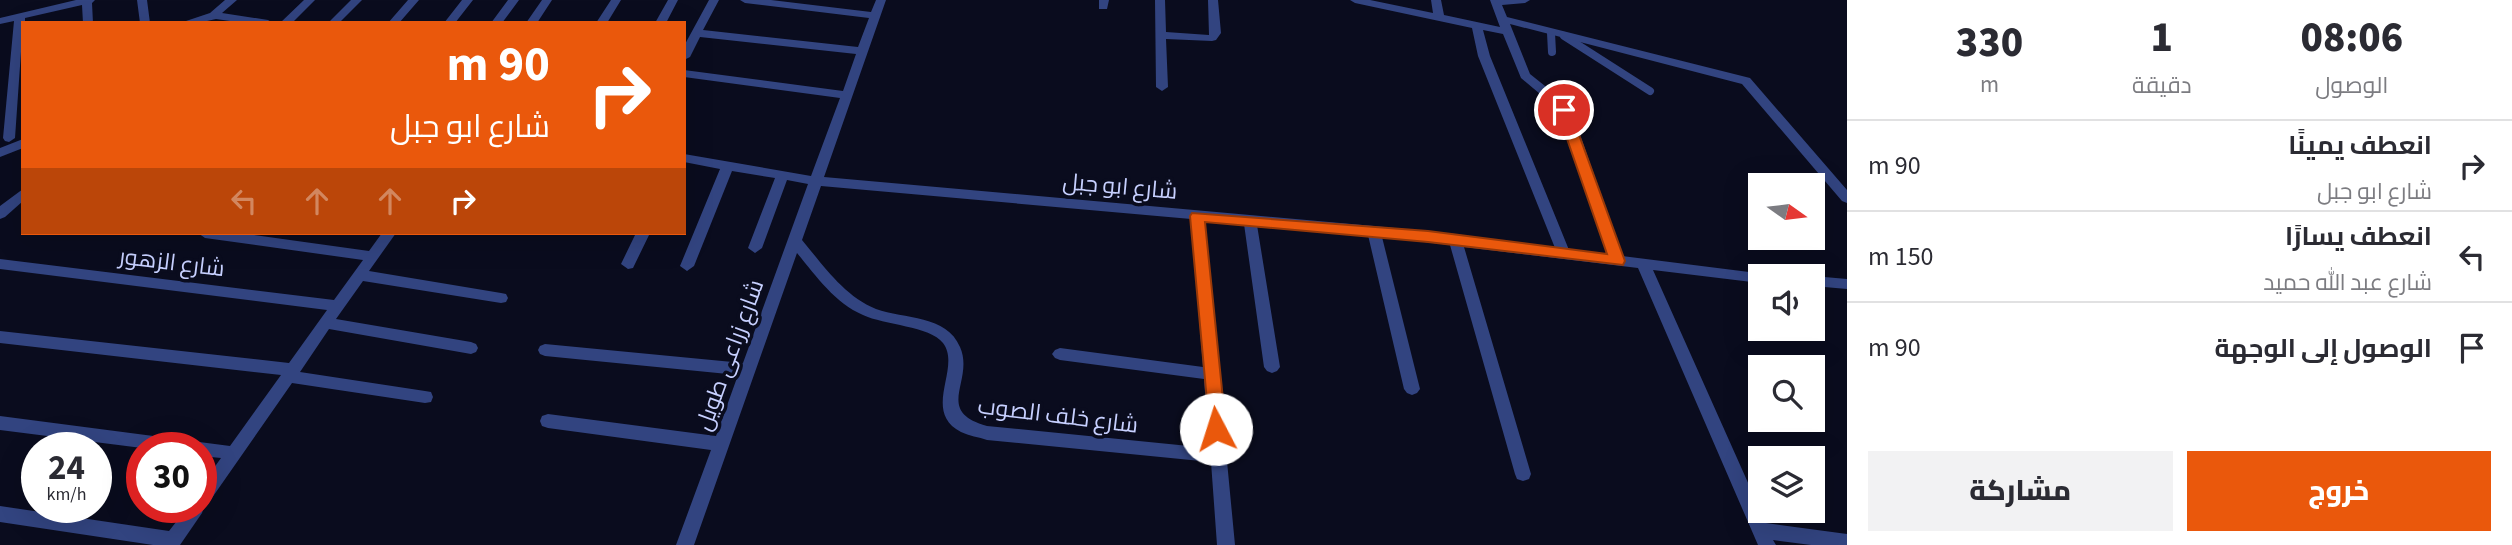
<!DOCTYPE html>
<html lang="ar">
<meta charset="utf-8">
<style>
body{margin:0;font-family:"Source Sans 3",Cairo,sans-serif;background:#f2f2f3;color:#2b2b33;direction:rtl;height:100vh;display:flex;flex-direction:column;font-size:26px;white-space:nowrap}
*{box-sizing:border-box;margin:0}
p{font-size:23px;color:#7c7c81}
.icon{flex:none;width:38px;height:38px;fill:none;stroke:currentColor;stroke-width:2;stroke-linecap:round;stroke-linejoin:round}
.map{position:relative;flex:1;overflow:hidden;direction:ltr}
.sheet{display:flex;flex-direction:column;background:#fff;width:665px}
.sheet>*{flex:none}
.banner{position:absolute;left:21px;top:21px;width:665px;height:214px;border-radius:0px;box-shadow:0 7px 28px #0002;direction:rtl;background:#ea580c;color:#fff;overflow:hidden}
.needle{width:46px;rotate:104deg}
.controls{position:absolute;left:1748px;top:173px;display:grid;gap:14px}
.controls a{display:grid;place-items:center;width:77px;height:77px;border-radius:0px;background:#fff;box-shadow:0 7px 28px #0002;font-size:35px}
.speed{position:absolute;left:21px;top:432px;display:flex;gap:14px;font-size:35px;font-weight:700;text-align:center}
.speed>*{display:grid;place-content:center;width:91px;height:91px;border-radius:50%;background:#fff;box-shadow:0 7px 28px #0002;line-height:1}
.speed small{font-size:18px;font-weight:400}
.speed .limit{border:10px solid #d22;background:#fff;color:#111}
.pin{position:absolute;display:grid;place-items:center;width:60px;height:60px;color:#fff;margin:-30px;border:4px solid #fff;border-radius:50%;box-shadow:0 2px 7px #0007}
.me{position:absolute;width:77px;margin:-38px;rotate:355deg;stroke-linejoin:round;filter:drop-shadow(0 0 5px #0008)}
.turn{display:flex;align-items:center;gap:24px;height:147px;padding:0 21px;font-size:32px}
.turn .icon{width:91px;height:91px;stroke-width:2.5}
.turn b{display:block;font-size:49px;line-height:60px}
.lanes{display:flex;align-items:center;height:66px;padding:0 21px;background:#0003;justify-content:center;gap:35px;direction:ltr}
.lanes .off{opacity:.35}
.eta{display:flex;justify-content:space-evenly;align-items:center;height:119px;text-align:center}
.eta b{font-size:42px;font-weight:800;line-height:49px}
.action{display:flex;gap:14px;margin-top:auto;padding:14px 21px}
.action a{flex:1;height:80px;border-radius:0px;background:#ea580c;color:#fff;font-size:28px;font-weight:800;line-height:80px;text-align:center}
.action a+a{background:#f2f2f3;color:#2b2b33}
ul{padding:0;list-style:none}
li{display:flex;align-items:center;gap:21px;height:91px;padding:0 21px;border-top:2px solid #e1e1e2}
li div{flex:1}
li b{display:block;font-size:26px}
li em{font-style:normal}
main{display:flex;flex:1;min-height:0}
.map>svg:first-child{display:block}
.lines{fill:none;stroke-linecap:round;stroke-linejoin:round}
.lane{stroke:#324480;stroke-width:8}
.street{fill:#324480;fill-rule:evenodd}
.route{fill:#ea580c;stroke:#983908;stroke-width:2}
.labels{text-anchor:middle;stroke-width:7;stroke-linejoin:round;paint-order:stroke}
.street-label{font-size:23px;fill:#c7d0ff;stroke:#0a0c1e}
</style>
<main>
<section class="sheet">
<div class="eta">
<div><b>08:06</b><p>الوصول</p></div>
<div><b>1</b><p>دقيقة</p></div>
<div><b>330</b><p>m</p></div>
</div>
<ul>
<li><svg class="icon" aria-label="right" viewBox="0 0 24 24"><path d="M7 20v-9h11M14 6l5 5-5 5"/></svg><div><b>انعطف يمينًا</b><p>شارع ابو جبل</p></div><em>90 m</em></li>
<li><svg class="icon" aria-label="left" viewBox="0 0 24 24"><path d="M17 20v-9H6M10 6l-5 5 5 5"/></svg><div><b>انعطف يسارًا</b><p>شارع عبد الله حميد</p></div><em>150 m</em></li>
<li><svg class="icon" aria-label="arrive" viewBox="0 0 24 24"><path d="M6 21V4h12l-3 4 3 4H6"/></svg><div><b>الوصول إلى الوجهة</b></div><em>90 m</em></li>
</ul>
<div class="action"><a>خروج</a><a>مشاركة</a></div>
</section>
<div class="map">
<svg width="1847" height="545" viewBox="0 0 1847 545">
<rect width="100%" height="100%" fill="#0a0c1e"/>
<g class="lines">
<!-- lane -->
<path class="lane" d="M1551,33l1,19
M1564,36l86,55"/>
<!-- street -->
<path class="street" d="M76,0h19l-3,3 1,20h-10l-1,-18 -57,13v5h-2l-8,115 -6,4 -4,-1 -2,-3 11,-117 -14,3v-6z
M137,0h10l3,23h-10z
M225,0h12l-15,13 46,7 5,3h-29l-28,-4 -18,4h-18l30,-10z
M304,0h11l-23,23h-12z
M351,0h11l-23,23h-11z
M408,0h11l-20,23h-11z
M462,0h11l-18,23h-11z
M508,0h11l-17,23h-11z
M542,0h10l-15,23h-11z
M611,0h10l-14,23h-11z
M668,0h10l-12,23h-11z
M709,0h10l-16,30 155,17 11,-29 -124,-15 -5,-3h31l100,12 5,-12h10l-62,177 550,49 81,8 100,14 -77,-192 -6,-28 -117,-25 -5,-3h20l63,13 -2,-13h10l3,15 56,12 -10,-27h40l-5,3 -23,2 5,12 243,61 97,112v13l-5,-2 -100,-117 -232,-60 20,50 30,24 15,22 47,136 143,18 1,2h-6v7l-107,-13 113,253 81,11v11h-36l-38,-5 3,5h-18l-120,-277 -174,-21 67,227 -2,5 -6,2 -6,-2 -2,-5 -65,-229 -68,-8 38,152 -3,4 -5,2 -5,-2 -3,-4 -36,-154 -111,-10 23,142 -3,4 -5,2 -5,-2 -3,-4 -20,-143 -40,-4 31,325h-18l-6,-83 -224,-22c-8,-3 -18,-4 -26,-8 -40,-21 1,-64 -18,-89 -13,-17 -59,-18 -80,-28 -28,-12 -47,-39 -66,-62l-103,292h-18l35,-95 -163,-22 -6,-2 -2,-5 2,-5 6,-2 168,22 22,-61 -193,-19 -5,-2 -2,-4 2,-4 5,-2 198,19 65,-179 -21,-4 -25,68 -7,5 -7,-5 27,-70 -43,-7 -38,95 -7,5 -7,-5 40,-97 -36,-7v-8l127,22 29,-78 -156,-21v-7l159,21 13,-37 -156,-17 -10,20 -6,3v-14zM1483,30l20,4 18,44 31,26 11,16 45,134 -39,-4 -79,-194zM821,186l370,33 12,148 -143,-19 -5,2 -3,4 3,4 5,2 144,19 5,69 -222,-22c-54,-15 -12,-45 -27,-79 -13,-32 -56,-28 -84,-38 -32,-13 -53,-44 -74,-69z
M1099,0h10l-2,9h-8z
M1155,0h10l1,32 43,3 -1,-35h10l3,33 -5,7 -4,1 -46,-2 2,48 -6,4 -6,-4z
M23,139v9l-23,9v-9z
M23,189v12l-18,16 -5,2v-13z
M198,233h41l130,18 13,-18h14l-27,38 132,22 5,1 2,4 -2,4 -5,1 -138,-22 -27,38 135,23 5,2 2,4 -2,4 -5,2 -142,-25 -29,43 125,19 6,1 2,5 -2,5 -6,1 -133,-20 -85,122 -3,2 -2,6 -22,32h-27l-153,-23v-16l169,25 18,-23h14v-22l20,-28 -20,-2v-8h-59l-142,-18v-14l230,30 51,-71 -281,-32v-12l289,32 38,-53 -327,-41v-10l334,41 29,-40 -158,-22z
M636,233h14l-17,35 -5,1 -7,-5z
M1810,276h3l34,3v10l-34,-3v-10z"/>
</g>
<!-- route -->
<path class="route" d="M1564,106l6,4 55,151 -2,4 -195,-23 -223,-20 21,207 -10,7 -6,-2 -20,-218 2,-3 236,18 179,23 -50,-144z"/>
<g class="labels">
<!-- street labels -->
<g class="street-label">
<text transform="translate(1120 186) rotate(5)" y="8">شارع ابو جبل</text>
<text transform="translate(172 262) rotate(7)" y="8">شارع الزهور</text>
<text transform="translate(729 355) rotate(-70)" y="8">شارع زراعى طويل</text>
<text transform="translate(1058 415) rotate(7)" y="8">شارع خلف الصوب</text>
</g>
</g>
</svg>
<div class="controls">
<a><svg class="needle" viewBox="-14 -14 28 28"><path d="M0-13l5 13h-10z" fill="#e53935"/><path d="M0 13l5-13h-10z" fill="#7c7c81"/></svg></a>
<a><svg class="icon" aria-label="sound" viewBox="0 0 24 24"><path d="M4 9h4l5-4v14l-5-4H4zM17 9q2 3 0 6"/></svg></a>
<a><svg class="icon" aria-label="search" viewBox="0 0 24 24"><circle cx="10" cy="10" r="6"/><path d="M15 15l6 6"/></svg></a>
<a><svg class="icon" aria-label="layers" viewBox="0 0 24 24"><path d="M12 4l9 5-9 5-9-5zM3 14l9 5 9-5"/></svg></a>
</div>
<div class="speed"><div>24<small>km/h</small></div><div class="limit">30</div></div>
<div class="pin" style="left:1564px;top:110px;background:#d93025"><svg class="icon" aria-label="arrive" viewBox="0 0 24 24"><path d="M6 21V4h12l-3 4 3 4H6"/></svg></div>
<svg class="me" style="left:1216px;top:429px" viewBox="-20 -20 40 40"><circle r="19" fill="#fff"/><path d="M0-13L10 11 0 6-10 11z" fill="#ea580c"/></svg>
<div class="banner">
<div class="turn"><svg class="icon" aria-label="right" viewBox="0 0 24 24"><path d="M7 20v-9h11M14 6l5 5-5 5"/></svg><div><b>90 m</b>شارع ابو جبل</div></div>
<div class="lanes"><svg class="icon off" aria-label="left" viewBox="0 0 24 24"><path d="M17 20v-9H6M10 6l-5 5 5 5"/></svg><svg class="icon off" aria-label="ahead" viewBox="0 0 24 24"><path d="M12 20V5M6 11l6-6 6 6"/></svg><svg class="icon off" aria-label="ahead" viewBox="0 0 24 24"><path d="M12 20V5M6 11l6-6 6 6"/></svg><svg class="icon" aria-label="right" viewBox="0 0 24 24"><path d="M7 20v-9h11M14 6l5 5-5 5"/></svg></div>
</div>
</div>
</main>
